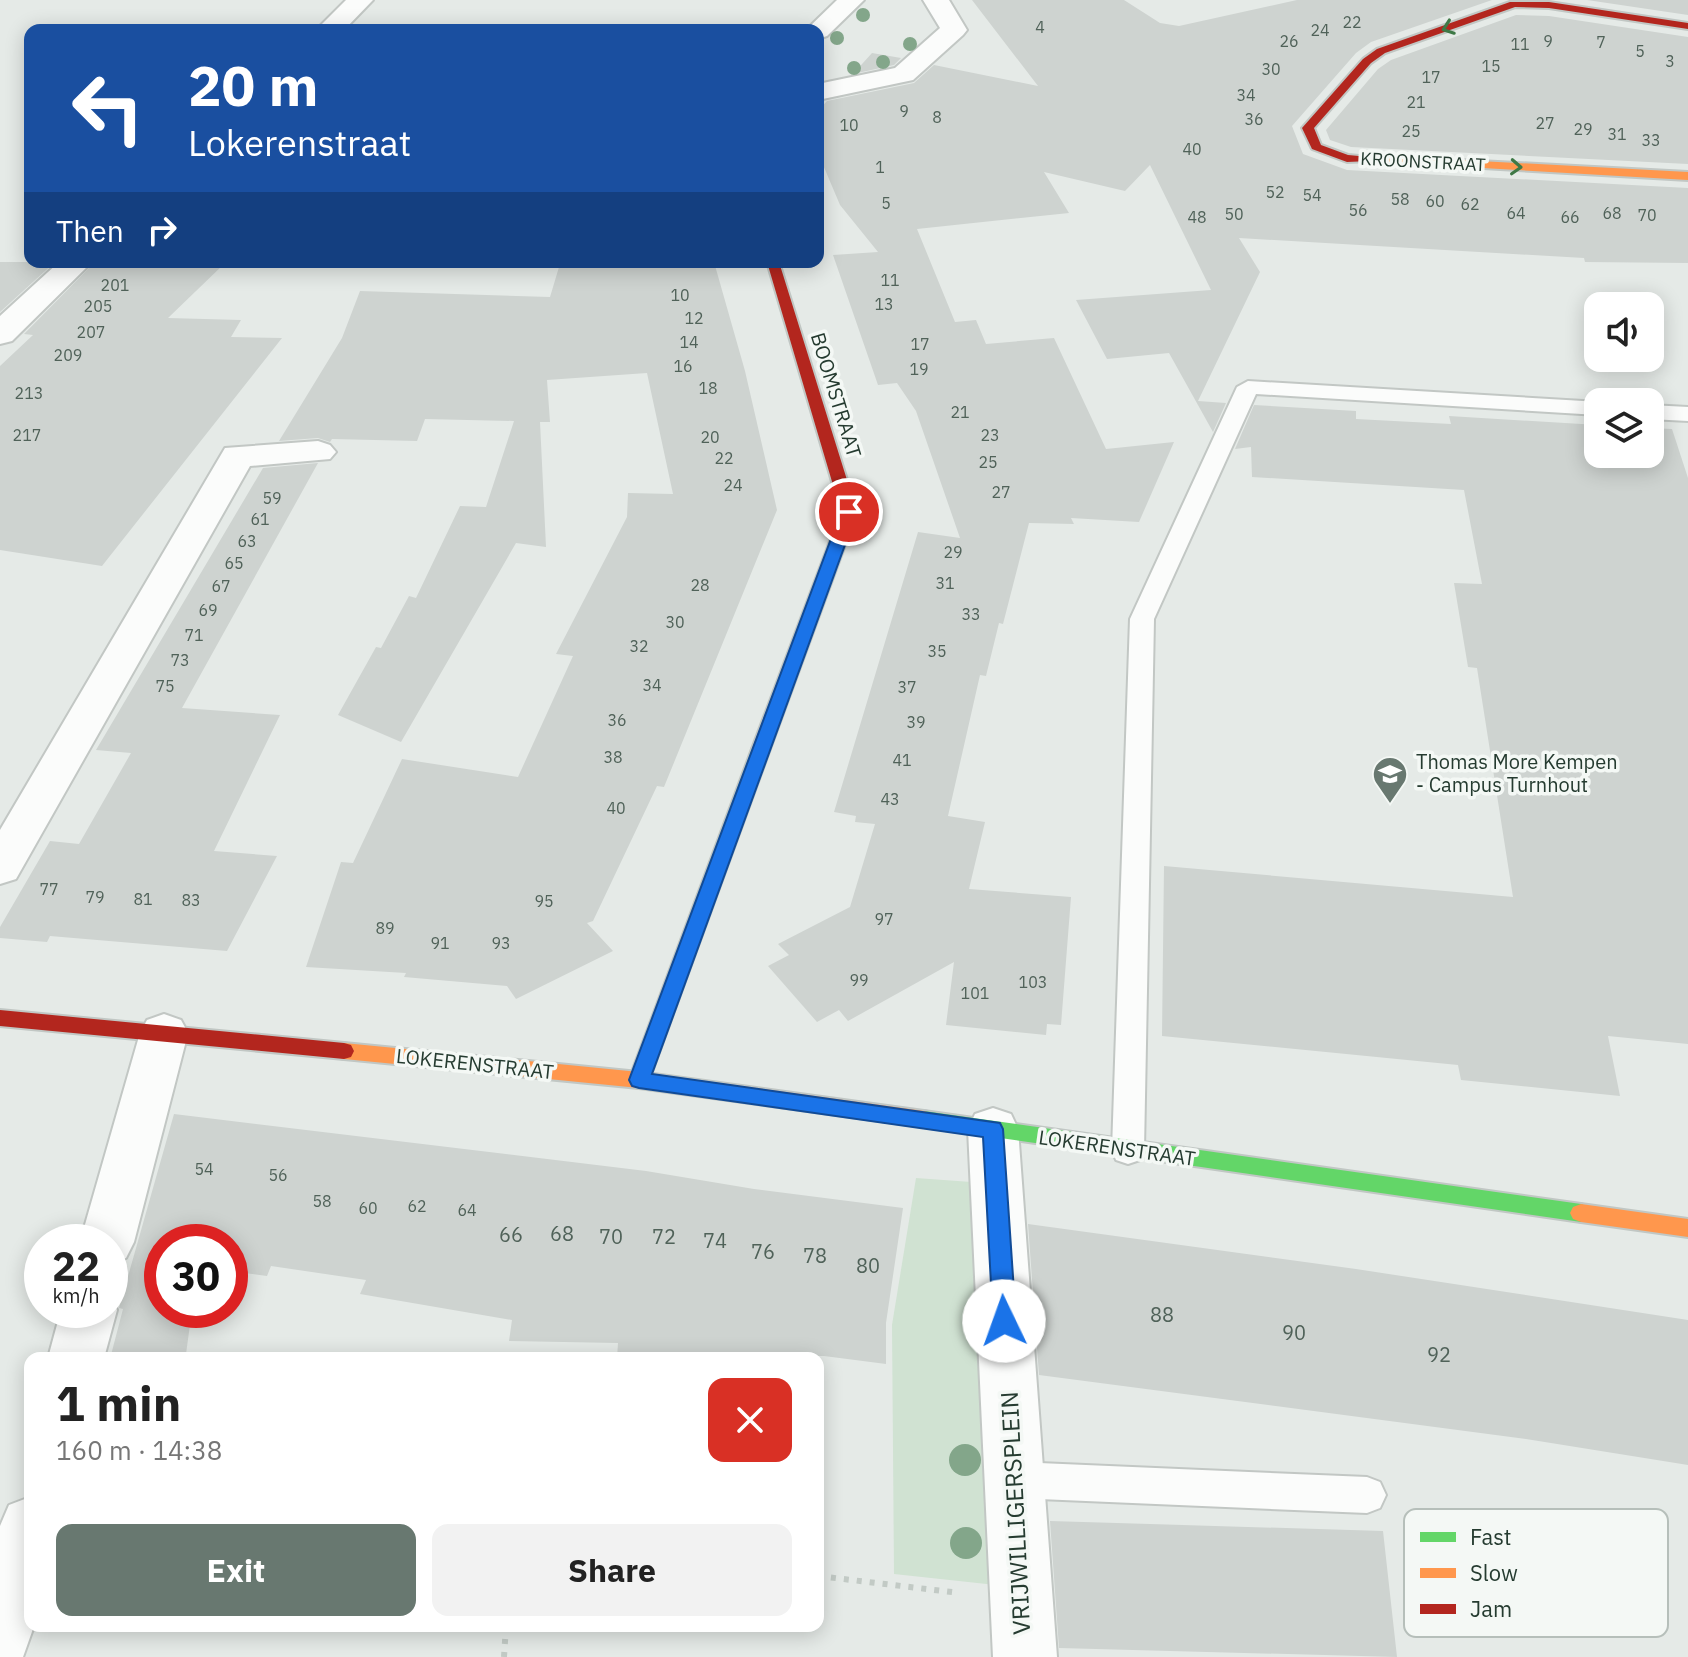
<!DOCTYPE html>
<meta charset="utf-8">
<style>
body{margin:0;font-family:"IBM Plex Sans",sans-serif;background:#f2f2f2;color:#222;height:100vh;display:flex;flex-direction:column;font-size:30px;white-space:nowrap}
*{box-sizing:border-box;margin:0}
p{font-size:26px;color:#767676}
.icon{flex:none;width:44px;height:44px;fill:none;stroke:currentColor;stroke-width:2;stroke-linecap:round;stroke-linejoin:round}
.map{position:relative;flex:1;overflow:hidden}
.sheet{position:absolute;left:24px;top:1352px;width:800px;height:280px;display:flex;flex-direction:column;background:#fff;border-radius:16px;box-shadow:0 4px 20px #0003}
.sheet>*{flex:none}
.banner{position:absolute;left:24px;top:24px;width:800px;height:244px;border-radius:16px;box-shadow:0 4px 20px #0003;background:#1a4fa0;color:#fff;overflow:hidden}
.controls{position:absolute;left:1584px;top:292px;display:grid;gap:16px}
.controls a{display:grid;place-items:center;width:80px;height:80px;border-radius:16px;background:#fff;box-shadow:0 4px 20px #0003;font-size:40px}
.speed{position:absolute;left:24px;top:1224px;display:flex;gap:16px;font-size:40px;font-weight:700;text-align:center}
.speed>*{display:grid;place-content:center;width:104px;height:104px;border-radius:50%;background:#fff;box-shadow:0 4px 20px #0003;line-height:1}
.speed small{font-size:20px;font-weight:400}
.speed .limit{border:12px solid #d22;background:#fff;color:#111}
.pin{position:absolute;display:grid;place-items:center;width:68px;height:68px;color:#fff;margin:-34px;border:4px solid #fff;border-radius:50%;box-shadow:0 2px 8px #0007}
.me{position:absolute;width:88px;margin:-44px;rotate:357deg;stroke-linejoin:round;filter:drop-shadow(0 0 6px #0008)}
.turn{display:flex;align-items:center;gap:28px;height:168px;padding:0 32px;font-size:36px}
.turn .icon{width:104px;height:104px;stroke-width:2.5}
.turn b{display:block;font-size:56px;line-height:68px}
.then{display:flex;align-items:center;height:76px;padding:0 32px;background:#0003;gap:16px;font-size:30px}
.round{display:grid;place-items:center;flex:none;width:84px;height:84px;border-radius:16px;background:#f2f2f2}
.overview{display:flex;align-items:center;justify-content:space-between;height:136px;padding:0 32px}
h1{font-size:48px;font-weight:700;line-height:60px}
.action{display:flex;gap:16px;margin-top:auto;padding:16px 32px}
.action a{flex:1;height:92px;border-radius:16px;background:#687870;color:#fff;font-size:32px;font-weight:700;line-height:92px;text-align:center}
.action a+a{background:#f2f2f2;color:#222}
.map>svg:first-child{display:block}
.green{fill:#d0e2d2}
.building{fill:#ced3d0}
.lines{fill:none;stroke-linecap:round;stroke-linejoin:round}
.lane-casing{stroke:#c2c7c4;stroke-width:4}
.street-casing{stroke:#c2c7c4;stroke-width:4}
.fast-casing{stroke:#c1c7c4;stroke-width:4}
.slow-casing{stroke:#c1c7c4;stroke-width:4}
.jam-casing{stroke:#c1c7c4;stroke-width:4}
.path{stroke:#c2cac5;stroke-width:6;stroke-dasharray:5 8;stroke-linecap:butt}
.lane{fill:#fbfcfb;fill-rule:evenodd}
.street{fill:#fbfcfb;fill-rule:evenodd}
.fast{fill:#63d668;fill-rule:evenodd}
.slow{fill:#ff974d;fill-rule:evenodd}
.jam{fill:#b3261e;fill-rule:evenodd}
.tree{fill:#83a68a}
.oneway{stroke:#3e7946}
.route{fill:#1a73e8;stroke:#114b97;stroke-width:2}
.labels{text-anchor:middle;stroke-width:7;stroke-linejoin:round;paint-order:stroke}
.number-label{font-size:16px;fill:#506259}
.far-street-label{font-size:18px;fill:#253b30;stroke:#f4f8f5}
.street-label{font-size:20px;fill:#253b30;stroke:#f4f8f5}
.poi-label{font-size:20px;fill:#253b30;stroke:#f4f8f5;text-anchor:start}
.near-number-label{font-size:20px;fill:#506259}
.near-street-label{font-size:24px;fill:#253b30;stroke:#f4f8f5}
.key{fill:#f4f8f5;stroke:#b6bfba;stroke-width:2}
.key-label{font-size:22px;fill:#253b30}
</style>
<div class="map">
<svg width="1688" height="1657" viewBox="0 0 1688 1657">
<rect width="100%" height="100%" fill="#e5eae7"/>
<!-- green -->
<path class="green" d="M916,1178l69,5 20,403 -111,-12 -2,-249z"/>
<!-- building -->
<path class="building" d="M972,0h152l36,23 19,3 118,-26h195l-121,42 -15,11 -64,73 11,28 44,16 341,18v75l-103,-1 -1,-4 -345,-20 21,34 -62,129 28,2 -13,29 -44,-79 -62,6 -31,-59 135,-10 -61,-125 -25,26 -81,-19 25,41 -152,16 38,93 21,-2 10,24 68,-6 52,111 68,-7 -35,80 -68,-4 3,6 -45,-1 -26,101 -4,-1 -13,53 -6,-1 -32,141 37,6 -16,67 102,8 -10,128 -14,-1 -1,11 -100,-10 8,-63 -106,59 -9,-11 -22,12 -49,-56 21,-11 -11,-11 72,-37 25,-83 -20,-2 1,-6 -22,-4 84,-280 42,6 -44,-127 -19,-28 -19,2 -45,-130 45,-3 -38,-47 -22,-52v-42l9,-10 87,-18 20,-18 104,21z
M1587,0h101v15z
M1516,15l33,1 139,21v127l-337,-17 -21,-7 -4,-10 52,-61 13,-9z
M872,53l29,5 -7,7 -41,9z
M0,262h55l-55,50z
M95,262l129,2 -56,54 73,2 -10,17 51,1 -180,228 -102,-16v-184l33,-31 -9,-1z
M577,262h137l31,109 32,139 -113,277 -7,-1 -64,135 -6,2 26,28 -97,48 -9,-13 -103,-9 2,-4 -100,-6 35,-105 12,1 49,-104 116,18 55,-121 -17,-2 71,-137 1,-24 45,1 -26,-121 -100,7 3,42h-10l6,125 -30,-4 -115,199 -63,-27 38,-68 5,1 28,-52 7,2 44,-92 26,1 28,-86 -89,-2 -8,22 -85,-2 -2,3 -12,-4 -39,3 63,-103 18,-47 190,6 9,-30 19,-1z
M1254,405l102,6v8l95,5 -2,-8 149,9v29h52v-26l22,1 16,49v566l-80,-8 12,60 -159,-16 -3,-15 -296,-29 2,-170 349,31 -36,-229 -9,-1 -14,-84 28,1 -18,-94 -212,-13 -1,-30 -16,2z
M318,463l-136,245 98,7 -66,136 63,5 -50,95 -177,-15 -3,6 -47,-4v-11l50,-86 29,3 52,-91 -35,-3 167,-282z
M174,1114l472,57 108,18 149,19 -17,115v41l-62,-8 -207,2 1,-15 -109,-2 3,-21 -152,-26 6,-14 -95,-14 -4,10 -37,-5v-29h-68v68h30l-6,44 -75,1 12,-46 -4,-1z
M1028,1224l328,45 332,51v145l-162,-26 -487,-64z
M1050,1521l333,10 14,126 -338,-9z"/>
<g class="lines">
<!-- lane casing -->
<g class="lane-casing">
<path id="lane" d="M1248,381l352,21 -2,13 -342,-21 -102,225 -10,531 -4,10 -12,4 -12,-4 -4,-10 18,-531 107,-232z
M1650,405l38,2v14l-38,-2z
M1014,1462l353,15 13,5 6,13 -6,13 -13,5 -353,-15 -13,-5 -6,-13 6,-13z"/>
</g>
<!-- street casing -->
<g class="street-casing">
<path id="street" d="M346,0h27l-29,30h-28z
M837,0h27l-37,36 -9,3v-9h-12z
M923,0h26l18,30 -4,5 -50,45 -95,20v-16l77,-16 45,-40z
M59,262h33l-80,79 -12,3v-28z
M318,441l12,4 6,7 -6,7 -80,7 -234,413 -16,5v-54l225,-382z
M164,1014l17,6 7,13 -54,209 -8,16 -16,6v-22h-30l60,-209 7,-13z
M993,1108l18,6 7,15 39,528h-64l-25,-528 7,-15z
M110,1296l7,14 -13,48h-56l13,-48h49z
M30,1497v129h4l-11,31h-23v-131l9,-21z"/>
</g>
<!-- fast casing -->
<g class="fast-casing">
<path id="fast" d="M761,743l9,6 -121,331 -3,6 -7,2 -7,-2 -3,-6 123,-331z
M924,1111l657,93 8,3 3,6 -3,6 -8,3 -657,-95 -7,-2 -3,-6 3,-6z"/>
</g>
<!-- slow casing -->
<g class="slow-casing">
<path id="slow" d="M1366,155l322,17v8l-326,-19 -2,-2z
M344,1043l295,29 285,39 7,2 3,6 -3,6 -7,2 -285,-39 -295,-29 -7,-2 -3,-6 3,-6z
M1581,1204l107,15v18l-107,-15 -8,-3 -3,-6 3,-6z"/>
</g>
<!-- jam casing -->
<g class="jam-casing">
<path id="jam" d="M1510,2h39l139,21v6l-139,-21 -34,-1 -130,46 -14,10 -57,65 7,17 27,10 22,2v4l-23,1 -35,-13 -10,-21 61,-69 14,-10z
M767,262h12l78,250 -87,237 -9,6 -9,-6 89,-237z
M0,1010l344,33 7,2 3,6 -3,6 -7,2 -344,-33z"/>
</g>
<!-- path -->
<path class="path" d="M818,1576l142,17
M504,1657l2,-31"/>
<!-- lane -->
<use href="#lane" class="lane"/>
<!-- street -->
<use href="#street" class="street"/>
<!-- fast -->
<use href="#fast" class="fast"/>
<!-- slow -->
<use href="#slow" class="slow"/>
<!-- jam -->
<use href="#jam" class="jam"/>
</g>
<!-- trees -->
<g class="tree">
<circle cx="863" cy="15" r="7"/>
<circle cx="837" cy="38" r="7"/>
<circle cx="910" cy="44" r="7"/>
<circle cx="883" cy="62" r="7"/>
<circle cx="854" cy="68" r="7"/>
<circle cx="965" cy="1460" r="16"/>
<circle cx="966" cy="1543" r="16"/>
</g>
<!-- one-way arrows -->
<defs><path id="oneway-chevron" d="M-2-3.5L2.5 0L-2 3.5" fill="none" stroke-width="1.6" stroke-linecap="round" stroke-linejoin="round" transform="scale(2)"/></defs>
<g class="oneway">
<use href="#oneway-chevron" transform="translate(1448 28) rotate(160)"/>
<use href="#oneway-chevron" transform="translate(1516 167) rotate(3)"/>
</g>
<!-- route -->
<path class="route" d="M849,508l8,4 -205,562 348,49 3,6 13,192 -4,7 -8,3 -8,-3 -3,-7 -10,-184 -344,-49 -7,-2 -3,-6 212,-568z"/>
<!-- icons -->
<defs>
<g id="university-pin" transform="scale(1.8)"><path d="M0 17L-7.5 6A9.5 9.5 0 1 1 7.5 6Z" fill="#687870" stroke="#f4f8f5"/><path d="M0-5L7-2L0 1L-7-2ZM-4 1L0 2.5L4 1V4Q0 6-4 4Z" fill="#fff"/></g>
</defs>
<g fill-rule="evenodd">
<use href="#university-pin" x="1390" y="774"/>
</g>
<g class="labels">
<!-- number labels -->
<g class="number-label">
<text x="1352" y="28">22</text>
<text x="1040" y="33">4</text>
<text x="1320" y="36">24</text>
<text x="1289" y="47">26</text>
<text x="1548" y="47">9</text>
<text x="1601" y="48">7</text>
<text x="1520" y="50">11</text>
<text x="1640" y="57">5</text>
<text x="1670" y="67">3</text>
<text x="1491" y="72">15</text>
<text x="1271" y="75">30</text>
<text x="1431" y="83">17</text>
<text x="1246" y="101">34</text>
<text x="1416" y="108">21</text>
<text x="904" y="117">9</text>
<text x="937" y="123">8</text>
<text x="1254" y="125">36</text>
<text x="1545" y="129">27</text>
<text x="849" y="131">10</text>
<text x="1583" y="135">29</text>
<text x="1411" y="137">25</text>
<text x="1617" y="140">31</text>
<text x="1651" y="146">33</text>
<text x="1192" y="155">40</text>
<text x="880" y="173">1</text>
<text x="1275" y="198">52</text>
<text x="1312" y="201">54</text>
<text x="1400" y="205">58</text>
<text x="1435" y="207">60</text>
<text x="886" y="209">5</text>
<text x="1470" y="210">62</text>
<text x="1358" y="216">56</text>
<text x="1516" y="219">64</text>
<text x="1612" y="219">68</text>
<text x="1234" y="220">50</text>
<text x="1647" y="221">70</text>
<text x="1197" y="223">48</text>
<text x="1570" y="223">66</text>
<text x="890" y="286">11</text>
<text x="115" y="291">201</text>
<text x="680" y="301">10</text>
<text x="884" y="310">13</text>
<text x="98" y="312">205</text>
<text x="694" y="324">12</text>
<text x="91" y="338">207</text>
<text x="689" y="348">14</text>
<text x="920" y="350">17</text>
<text x="68" y="361">209</text>
<text x="683" y="372">16</text>
<text x="919" y="375">19</text>
<text x="708" y="394">18</text>
<text x="29" y="399">213</text>
<text x="960" y="418">21</text>
<text x="27" y="441">217</text>
<text x="990" y="441">23</text>
<text x="710" y="443">20</text>
<text x="724" y="464">22</text>
<text x="988" y="468">25</text>
<text x="733" y="491">24</text>
<text x="1001" y="498">27</text>
<text x="272" y="504">59</text>
<text x="260" y="525">61</text>
<text x="247" y="547">63</text>
<text x="953" y="558">29</text>
<text x="234" y="569">65</text>
<text x="945" y="589">31</text>
<text x="700" y="591">28</text>
<text x="221" y="592">67</text>
<text x="208" y="616">69</text>
<text x="971" y="620">33</text>
<text x="675" y="628">30</text>
<text x="194" y="641">71</text>
<text x="639" y="652">32</text>
<text x="937" y="657">35</text>
<text x="180" y="666">73</text>
<text x="652" y="691">34</text>
<text x="165" y="692">75</text>
<text x="907" y="693">37</text>
<text x="617" y="726">36</text>
<text x="916" y="728">39</text>
<text x="613" y="763">38</text>
<text x="902" y="766">41</text>
<text x="890" y="805">43</text>
<text x="616" y="814">40</text>
<text x="49" y="895">77</text>
<text x="95" y="903">79</text>
<text x="143" y="905">81</text>
<text x="191" y="906">83</text>
<text x="544" y="907">95</text>
<text x="884" y="925">97</text>
<text x="385" y="934">89</text>
<text x="440" y="949">91</text>
<text x="501" y="949">93</text>
<text x="859" y="986">99</text>
<text x="1033" y="988">103</text>
<text x="975" y="999">101</text>
<text x="204" y="1175">54</text>
<text x="278" y="1181">56</text>
<text x="322" y="1207">58</text>
<text x="417" y="1212">62</text>
<text x="368" y="1214">60</text>
<text x="467" y="1216">64</text>
</g>
<!-- far-street labels -->
<g class="far-street-label">
<text transform="translate(1423 162) rotate(3)" y="6">KROONSTRAAT</text>
</g>
<!-- street labels -->
<g class="street-label">
<text transform="translate(836 395) rotate(73)" y="7">BOOMSTRAAT</text>
<text transform="translate(475 1064) rotate(6)" y="7">LOKERENSTRAAT</text>
<text transform="translate(1117 1148) rotate(8)" y="7">LOKERENSTRAAT</text>
</g>
<!-- poi labels -->
<g class="poi-label">
<text x="1416" y="769">Thomas More Kempen<tspan x="1416" dy="23">- Campus Turnhout</tspan></text>
</g>
<!-- near-number labels -->
<g class="near-number-label">
<text x="562" y="1241">68</text>
<text x="511" y="1242">66</text>
<text x="611" y="1244">70</text>
<text x="664" y="1244">72</text>
<text x="715" y="1248">74</text>
<text x="763" y="1259">76</text>
<text x="815" y="1263">78</text>
<text x="868" y="1273">80</text>
<text x="1162" y="1322">88</text>
<text x="1294" y="1340">90</text>
<text x="1439" y="1362">92</text>
</g>
<!-- near-street labels -->
<g class="near-street-label">
<text transform="translate(1016 1513) rotate(-93)" y="8">VRIJWILLIGERSPLEIN</text>
</g>
</g>
<!-- legend -->
<rect x="1404" y="1509" width="264" height="128" rx="12" class="key"/>
<rect x="1420" y="1532" width="36" height="10" fill="#63d668"/>
<rect x="1420" y="1568" width="36" height="10" fill="#ff974d"/>
<rect x="1420" y="1604" width="36" height="10" fill="#b3261e"/>
<g class="key-label">
<text x="1470" y="1545">Fast</text>
<text x="1470" y="1581">Slow</text>
<text x="1470" y="1617">Jam</text>
</g>
</svg>
<div class="controls">
<a><svg class="icon" aria-label="sound" viewBox="0 0 24 24"><path d="M4 9h4l5-4v14l-5-4H4zM17 9q2 3 0 6"/></svg></a>
<a><svg class="icon" aria-label="layers" viewBox="0 0 24 24"><path d="M12 4l9 5-9 5-9-5zM3 14l9 5 9-5"/></svg></a>
</div>
<div class="speed"><div>22<small>km/h</small></div><div class="limit">30</div></div>
<div class="pin" style="left:849px;top:512px;background:#d93025"><svg class="icon" aria-label="arrive" viewBox="0 0 24 24"><path d="M6 21V4h12l-3 4 3 4H6"/></svg></div>
<svg class="me" style="left:1004px;top:1321px" viewBox="-20 -20 40 40"><circle r="19" fill="#fff"/><path d="M0-13L10 11 0 6-10 11z" fill="#1a73e8"/></svg>
<div class="banner">
<div class="turn"><svg class="icon" aria-label="left" viewBox="0 0 24 24"><path d="M17 20v-9H6M10 6l-5 5 5 5"/></svg><div><b>20 m</b>Lokerenstraat</div></div>
<div class="then">Then<svg class="icon" aria-label="right" viewBox="0 0 24 24"><path d="M7 20v-9h11M14 6l5 5-5 5"/></svg></div>
</div>
<section class="sheet">
<div class="overview"><div><h1>1 min</h1><p>160 m · 14:38</p></div><a class="round" style="background:#d93025;color:#fff"><svg class="icon" aria-label="close" viewBox="0 0 24 24"><path d="M6 6l12 12M18 6L6 18"/></svg></a></div>
<div class="action"><a>Exit</a><a>Share</a></div>
</section>
</div>
